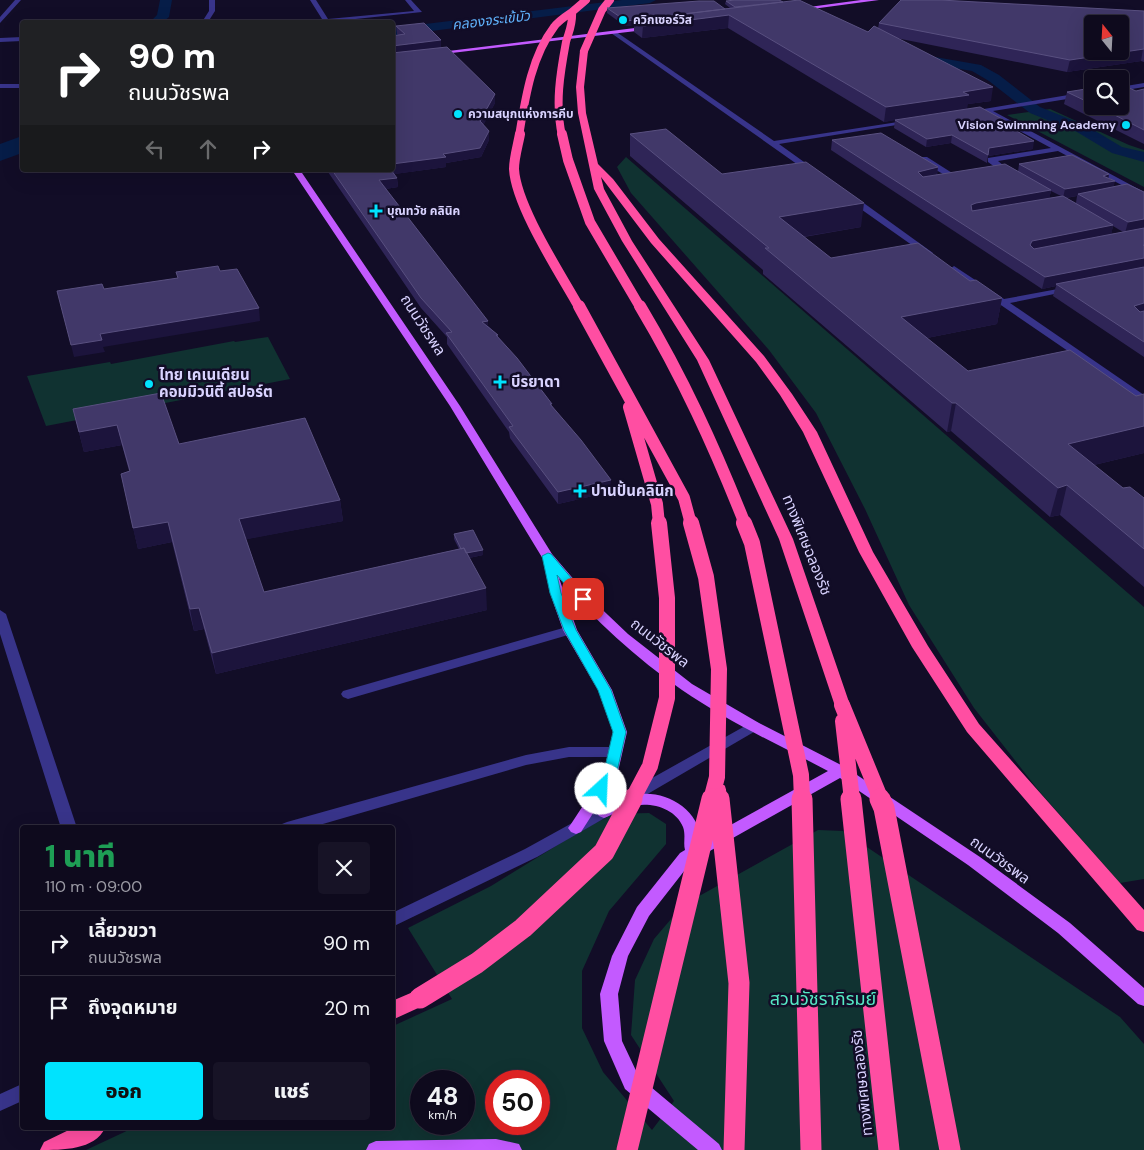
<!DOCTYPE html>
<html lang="th">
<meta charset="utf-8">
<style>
body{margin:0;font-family:"DM Sans","Noto Sans Thai",sans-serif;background:#171326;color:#f1f3f6;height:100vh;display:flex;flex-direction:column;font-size:19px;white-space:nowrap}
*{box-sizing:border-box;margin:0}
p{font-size:16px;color:#9b9aa4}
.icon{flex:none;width:28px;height:28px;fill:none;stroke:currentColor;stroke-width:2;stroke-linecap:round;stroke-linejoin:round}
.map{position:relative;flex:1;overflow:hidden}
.panel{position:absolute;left:20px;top:825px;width:375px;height:305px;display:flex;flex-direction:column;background:#0e0a1d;border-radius:5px;box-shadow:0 5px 20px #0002,0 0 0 1px #2e2b3b}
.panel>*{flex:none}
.banner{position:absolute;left:20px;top:20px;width:375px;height:152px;border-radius:5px;box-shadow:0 5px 20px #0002,0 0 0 1px #2e2b3b;background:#202124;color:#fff;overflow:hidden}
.needle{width:32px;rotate:342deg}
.controls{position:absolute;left:1084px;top:15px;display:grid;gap:10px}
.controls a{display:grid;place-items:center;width:45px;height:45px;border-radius:5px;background:#0e0a1d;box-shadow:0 5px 20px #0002,0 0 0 1px #2e2b3b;font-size:25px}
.speed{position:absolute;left:410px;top:1070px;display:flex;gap:10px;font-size:25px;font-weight:700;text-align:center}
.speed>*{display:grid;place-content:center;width:65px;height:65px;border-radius:50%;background:#0e0a1d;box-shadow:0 5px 20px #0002,0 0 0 1px #2e2b3b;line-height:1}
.speed small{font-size:12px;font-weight:400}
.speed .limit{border:8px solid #d22;background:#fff;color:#111}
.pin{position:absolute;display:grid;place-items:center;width:42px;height:42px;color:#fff;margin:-21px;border-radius:10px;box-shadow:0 2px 8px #0006}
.me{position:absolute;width:55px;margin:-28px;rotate:25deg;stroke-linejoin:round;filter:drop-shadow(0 0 4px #0008)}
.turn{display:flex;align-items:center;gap:18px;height:105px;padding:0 25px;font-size:22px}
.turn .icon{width:65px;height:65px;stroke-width:2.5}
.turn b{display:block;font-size:35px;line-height:42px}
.lanes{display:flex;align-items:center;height:48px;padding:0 25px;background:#0003;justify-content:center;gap:25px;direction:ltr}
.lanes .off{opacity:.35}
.round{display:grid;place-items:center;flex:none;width:52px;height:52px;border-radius:5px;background:#171326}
.head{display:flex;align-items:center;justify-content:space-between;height:85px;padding:0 25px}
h1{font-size:30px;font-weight:800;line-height:38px;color:#1e9e55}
.button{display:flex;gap:10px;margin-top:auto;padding:10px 25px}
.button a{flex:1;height:58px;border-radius:5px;background:#00e3fe;color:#111;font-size:20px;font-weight:800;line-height:58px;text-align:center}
.button a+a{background:#171326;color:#f1f3f6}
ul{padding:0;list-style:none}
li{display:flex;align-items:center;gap:15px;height:65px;padding:0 25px;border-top:1px solid #2e2b3b}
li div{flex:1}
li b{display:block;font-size:19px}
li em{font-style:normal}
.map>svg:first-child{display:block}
.green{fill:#103231;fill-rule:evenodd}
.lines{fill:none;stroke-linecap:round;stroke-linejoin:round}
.canal{fill:#061d48;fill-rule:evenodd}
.river{fill:#061d48;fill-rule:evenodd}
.minor{fill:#38348a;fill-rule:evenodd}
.major{fill:#c35aff;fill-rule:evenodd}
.highway{fill:#ff4ea2;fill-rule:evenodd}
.highway-bridge-far4{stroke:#ff4ea2;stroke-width:8}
.highway-bridge-far3{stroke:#ff4ea2;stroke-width:10}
.highway-bridge-far2{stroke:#ff4ea2;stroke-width:12}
.highway-bridge-far1{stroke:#ff4ea2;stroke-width:16}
.highway-bridge{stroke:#ff4ea2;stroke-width:21}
.wall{fill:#2f2557;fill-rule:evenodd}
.shaded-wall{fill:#1c143c}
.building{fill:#413869;stroke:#595080;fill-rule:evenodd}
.route{fill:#00e3fe;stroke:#0094a5}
.poi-dot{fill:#00e3fe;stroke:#120d27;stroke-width:2}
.labels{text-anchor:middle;stroke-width:5;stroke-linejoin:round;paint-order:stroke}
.far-poi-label{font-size:12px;font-weight:bold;fill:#d9d3ff;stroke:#120d27;text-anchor:start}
.far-water-label{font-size:14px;font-style:italic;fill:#61b5ff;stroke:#120d27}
.street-label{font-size:15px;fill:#d9d3ff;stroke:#120d27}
.poi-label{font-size:15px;font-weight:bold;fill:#d9d3ff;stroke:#120d27;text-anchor:start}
.near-park-label{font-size:18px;fill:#55e9c5;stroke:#120d27}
</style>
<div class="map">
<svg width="1144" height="1150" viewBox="0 0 1144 1150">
<rect width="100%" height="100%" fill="#120d27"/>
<!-- green -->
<path class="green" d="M1050,109l79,36 15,5v37l-137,-72z
M626,157l518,450v272l-24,4 -81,-92 -65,-83 -65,-103 -44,-96 -49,-96 -47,-63 -138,-157 -14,-26z
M268,337l22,42 -244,47 -19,-50 83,-14 1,2 123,-23 1,1z
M649,813l17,11v20l-57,67 -27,60v57l21,44 49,58 22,-29 -43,-66 4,-55 19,-41 29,-34 135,-75 25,1 277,186 24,27v106h-1058l47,-22h259l1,-102 59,-27 -44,-71 83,-42 91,-56 31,-16zM421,1081h43v43h-43zM496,1081h43v43h-43z"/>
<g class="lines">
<!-- canal -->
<path class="canal" d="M160,0h12l-3,17 -6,5h-13l7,-7z
M622,0h34l-6,3 -258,33v-8z
M912,53l69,12 18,10 41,32 47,19 35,21 22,5v10l-32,-9 -35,-21 -47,-19 -41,-32 -17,-10 -65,-11 -1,-3 1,-3z"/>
<!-- river -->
<path class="river" d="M22,136v17l-22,8v-17z"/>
<!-- minor -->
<path class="minor" d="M15,0h6l-21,23v-6z
M209,0h6v11l-7,11h-6l7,-11z
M310,0h6l12,19 86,-8 -9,-11h6l11,12 -95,10h-19l3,-2 11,-1z
M611,31h4l159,110 137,-21 4,2 -136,22 39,28 -7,2 -200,-141z
M22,37v4l-22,1v-4z
M1144,83v4l-24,4v-4z
M0,84h22v4h-22z
M1092,91v4l-99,16 151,81v5l-86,-46 -60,10 16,13 -7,2 -19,-14v-4l63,-10 -66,-36 -15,2 -4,-2z
M921,157h6l33,21 -7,2 -32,-19z
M848,196h6l79,57 -7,2 -78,-55z
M954,266l50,33 70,-13v4l-64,13 134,92v8l-193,-132 -1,-2z
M0,610l6,4 71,214h-16l-61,-194z
M570,626l7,4 -2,3 -227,66 -5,-2 -2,-3 2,-3z
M754,721l5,2 2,3 -2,3 -120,70 -5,1 -5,-1 -3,-4 3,-4z
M569,747h46l5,1 2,4 -2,4 -5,1h-46l-43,8 -217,63h-29l2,-4 5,-2 239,-67z
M612,801l5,2 3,4 -3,4 -80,46 -145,70v-14l133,-64z
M22,1084v17l-22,10v-17z"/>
<!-- major -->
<path class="major" d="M861,0h18l-82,11 -3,-2z
M651,26l2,3 -218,26 -3,-2z
M292,170h8l160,236 92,148 36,42 40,38 64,50 67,39 86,44 135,90 90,66 74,65v18l-6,-2 -80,-71 -90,-68 -128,-87 -148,83 -43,55 -21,40 -10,38 4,47 17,36 80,67 3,6h-24l-73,-61 -21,-48 -4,-47 12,-38 25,-49 43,-54 5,-3c-2,-7 1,-15 -2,-23 -8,-20 -35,-26 -54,-20 -9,2 -16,8 -25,11l-5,-2 -3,-4c4,-6 10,-8 16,-10 9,-4 20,-8 30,-8 27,-2 60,18 58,48l128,-71c-49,-26 -101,-50 -146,-81 -46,-32 -88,-70 -123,-112l18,52 35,60 15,42 -10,44 -36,56 -5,2 -5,-2 -3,-4 3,-4 32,-49 10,-43 -15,-42 -35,-60 -13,-37 -7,-34 -93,-153z
M496,1139l23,5 3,6h-156l3,-6 7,-3z"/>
<!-- highway -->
<path class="highway" d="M584,49l4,2 -4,36 2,26 12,51 15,15 46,60 105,117 28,38 25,38 56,120 55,94 51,78 165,186v22l-7,-2 -170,-198 -55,-85 -53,-95 -56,-120 -23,-37 -24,-33 -105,-119 -50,-66 3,12 28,52 77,119 84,179 57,166 -2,4h-12l-57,-170 -82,-179 -75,-119 -28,-52 -16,-76 -2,-26 4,-36z
M420,989l7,3 3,6 -3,6 -35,16v-19z
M73,1128h32c-10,22 -43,22 -65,22l4,-8z"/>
<!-- highway-bridge-far4 -->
<path class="highway-bridge-far4" d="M584,51l18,-41 8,-10
M519,136c6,-36 12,-79 35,-109 4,-6 12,-11 18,-15
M562,136c-7,-32 -2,-62 4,-94 3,-11 7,-18 6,-30l14,-12"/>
<!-- highway-bridge-far3 -->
<path class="highway-bridge-far3" d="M520,134c-2,11 -6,24 -6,35 2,37 46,104 65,138
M562,134l6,26 22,62 50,85"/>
<!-- highway-bridge-far2 -->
<path class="highway-bridge-far2" d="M579,306l105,192 7,26
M640,306c43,72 74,140 105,218
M629,407l28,97 2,20"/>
<!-- highway-bridge-far1 -->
<path class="highway-bridge-far1" d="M691,523l15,54 13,92 -2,108 -6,23
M744,523l8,20 49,232 1,25
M842,705l39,95
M843,721l9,79
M718,790l1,10
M632,800l18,-34 17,-68v-100l-8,-75"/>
<!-- highway-bridge -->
<path class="highway-bridge" d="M719,799l20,184 -5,167
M802,799l9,351
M851,799l38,351
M880,799l4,9 66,342
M420,998l57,-35 46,-35 81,-76 28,-53
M627,1150l85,-351"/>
</g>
<!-- wall -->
<path class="wall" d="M726,1l142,31 10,-4 1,-5 265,-12v51l-3,-1 -74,11 -171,-34 95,63 -23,3 -84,18 -156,-94 -86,10 -8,-6v-7l-9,1 -18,-13v-5h123l-5,-4z
M396,26l45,21 54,47v9l-12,22 6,15 -8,17 -35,6v4l-52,7 3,4 1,9 -13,2 103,132v5l10,9v2l54,69 58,86 -52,12 -48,-66 -1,-6 -62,-88v-7l-26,-29 -93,-136 -1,-2h65l6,-135 -1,-1z
M1092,88v18h28l16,-15 8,-2v55l-80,-40 3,-12z
M895,120l118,5v3l20,21 -45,7 -1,7 -36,-20 -25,4 -32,-19z
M630,134l92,40 139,53 -57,10 27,21 139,23 32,17 -5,26 -70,14 41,33 168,25 8,-2v59l-50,12 29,23 21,10v89l-84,-72 -10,2 -99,-86 -4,1 -184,-158v-4l-133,-114z
M832,140l106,27 -1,8 81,-3 1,-8 90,14 5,9 30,5v165l-91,-61 3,-10 -14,3 -211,-139zM1051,191l10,5 -12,2zM1077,196l-1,7 -10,-5zM1113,226l10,6 -12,2z
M73,409l106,35 161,56 3,21 -97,18 18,53 195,-43 -5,-10v-5l29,21 -14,3 18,52 -271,64 -12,-45 -10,2 -22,-89 -34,7 -17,-75 8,-3 -7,-26 -38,7z"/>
<!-- shaded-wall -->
<path class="shaded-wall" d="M729,15l-1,13 -86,10 1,-12z
M634,20v5l-9,1 1,-5z
M441,40v8l-49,6v-8z
M1143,49l-2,12 -74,11 3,-12z
M993,87l-2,14 -23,3 -1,5 -83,13 2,-15 77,-15z
M495,94v9l-14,27 -1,-9z
M489,131v9l-8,17 -35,6v4l-58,8 -1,-5h5v-6l51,-10z
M952,135l-1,8 -25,4 1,-8z
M1034,141l-1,8 -45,7 1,-8z
M938,167l-2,11 -20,5 2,-11z
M1109,174l-1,8 7,-1 -2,9 -35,4 -1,2 -14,2 2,-9 38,-13z
M397,178l1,9 -19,3v-10z
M1051,190l-2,11 -80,15 2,-11 5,-2z
M864,203l-3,24 -84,14 2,-24z
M1144,219v11l-19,3 3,-11z
M1113,225l-2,11 -84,20 3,-11 2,-4z
M1144,258v11l-88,15v2l-14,3 3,-12z
M1002,298l-5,26 -100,20 4,-27z
M1144,303v11l-13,4 3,-12z
M259,308l1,13 -157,26 2,5 -31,5 -3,-12 29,-11z
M488,321v11l-6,-10z
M952,403h4l-5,28 -4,1z
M117,425l5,20 -38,7 -5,-20z
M1144,426v27l-84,20 8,-29z
M611,480l-1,12 -52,12v-12z
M1067,485l-7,30 -10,2 8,-29z
M340,500l3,21 -100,19 -4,-21z
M168,522l4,20 -34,7 -5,-21z
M483,550v5l-19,4v-5z
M486,588l1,22 -271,64 -4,-21z
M199,608l5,21 -10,2 -4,-22z"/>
<!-- building -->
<path class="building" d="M735,0h44l4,2 -48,5 -9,-6z
M799,0l69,32 6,-6 119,61 -30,5 6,3 -83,12 -157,-92 -86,11 -9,-6z
M901,0h39l204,11v38l-74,11 -191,-37zM1092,24h28v27h-28z
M699,1h15l11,8 -91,11h1l-9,1 -19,-13z
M424,23l17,17 -49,6v-10l13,-2 -9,-8z
M447,47l48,47 -15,27 9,10 -9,17 -37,6 3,3 -54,7v-111z
M1120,84l16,7 8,-2v41l-47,-24h23z
M1092,88v16l-25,-12z
M980,107l33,18 -5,1 26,15 -45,7 -1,7 -36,-20 -25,4 -32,-19z
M666,129l56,45 84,-12 58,41 -85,14 52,41 87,-15 52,38 6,-1 26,18 -101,19 67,54 102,-21 66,46 8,-2v32l-76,18 55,44 7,-1 14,11v51l-77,-64 -9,3 -102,-85h-4l-187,-155h4l-139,-114z
M881,133l57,34 -20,5 5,5 82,-13 46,26 -75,13 -5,2 1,6 91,-15 50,29 -81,16 -2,4 4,4 110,-21v17h-1l1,1v12l-99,19 -213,-137z
M1072,155l37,19 -6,2 12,5 -50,8 -46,-25z
M332,170h59l6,8 -18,2 109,141 -6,1 16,13h-2l21,23 35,46h-2l31,36 30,40 -53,12 -49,-65 4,-1 -67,-93 6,-1 -31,-34z
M1127,184l17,8v27l-16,3 -50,-28z
M218,266l2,5 17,-2 22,39 -159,26 2,6 -31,5 -14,-54 45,-7 2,5 74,-11 -2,-6z
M1144,267v36l-10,3 6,6 4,-1v31l-88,-58z
M161,393l18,51 126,-26 35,82 -101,19 25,73 200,-44 22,40 -274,65 -13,-45 -9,1 -22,-87 -35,6 -12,-54 9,-3 -13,-46 -38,7 -6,-23z
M473,530l10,20 -17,3 -2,-5 -3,1 -7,-15z"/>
<!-- route -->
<path class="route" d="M548,553l3,1 38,45 -6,3 -4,-1 -22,-26 4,18 15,37 35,60 15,42 -10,44 -10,17 -5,1 -7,-5 9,-13 10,-44 -15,-42 -34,-60 -14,-37 -8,-37z"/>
<!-- markers -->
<g class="poi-dot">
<circle cx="623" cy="20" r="5"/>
<circle cx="458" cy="114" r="5"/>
<circle cx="1126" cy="125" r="5"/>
<path d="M373.5 203.5h5v5h5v5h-5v5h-5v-5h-5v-5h5z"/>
<path d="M497.5 374.5h5v5h5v5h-5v5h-5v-5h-5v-5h5z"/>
<circle cx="149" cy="384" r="5"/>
<path d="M577.5 483.5h5v5h5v5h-5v5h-5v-5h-5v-5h5z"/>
</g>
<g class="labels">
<!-- far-poi labels -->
<g class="far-poi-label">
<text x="633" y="24">ควิกเซอร์วิส</text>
<text x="468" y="118">ความสนุกแห่งการคีบ</text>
<text x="1116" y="129" text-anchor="end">Vision Swimming Academy</text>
<text x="387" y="215">บุณทวัช คลินิค</text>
</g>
<!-- far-water labels -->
<g class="far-water-label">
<text transform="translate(491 20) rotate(-7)" y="5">คลองจระเข้บัว</text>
</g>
<!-- street labels -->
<g class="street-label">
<text transform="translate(423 325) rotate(57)" y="5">ถนนวัชรพล</text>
<text transform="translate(807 545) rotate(68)" y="5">ทางพิเศษฉลองรัช</text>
<text transform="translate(660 643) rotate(38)" y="5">ถนนวัชรพล</text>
<text transform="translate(1000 860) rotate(36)" y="5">ถนนวัชรพล</text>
<text transform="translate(862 1083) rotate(-96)" y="5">ทางพิเศษฉลองรัช</text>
</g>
<!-- poi labels -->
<g class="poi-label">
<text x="159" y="380">ไทย เคเนเดียน<tspan x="159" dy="17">คอมมิวนิตี้ สปอร์ต</tspan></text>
<text x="511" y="387">บีรยาดา</text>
<text x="591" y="496">ปานปั้นคลินิก</text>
</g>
<!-- near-park labels -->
<g class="near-park-label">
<text x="823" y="1005">สวนวัชราภิรมย์</text>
</g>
</g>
</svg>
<div class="controls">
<a><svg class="needle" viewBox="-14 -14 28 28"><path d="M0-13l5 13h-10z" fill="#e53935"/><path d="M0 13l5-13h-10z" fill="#9b9aa4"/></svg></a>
<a><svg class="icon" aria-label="search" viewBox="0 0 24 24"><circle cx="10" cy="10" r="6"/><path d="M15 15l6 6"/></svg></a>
</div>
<div class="speed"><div>48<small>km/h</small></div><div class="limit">50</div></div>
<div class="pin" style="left:583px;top:599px;background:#d93025"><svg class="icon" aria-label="arrive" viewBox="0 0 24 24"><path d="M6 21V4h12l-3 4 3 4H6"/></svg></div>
<svg class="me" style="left:601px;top:789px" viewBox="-20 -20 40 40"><circle r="19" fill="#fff"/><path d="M0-13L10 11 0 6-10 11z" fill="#00e3fe"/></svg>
<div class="banner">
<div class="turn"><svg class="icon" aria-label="right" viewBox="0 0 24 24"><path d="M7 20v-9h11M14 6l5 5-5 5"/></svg><div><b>90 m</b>ถนนวัชรพล</div></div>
<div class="lanes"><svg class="icon off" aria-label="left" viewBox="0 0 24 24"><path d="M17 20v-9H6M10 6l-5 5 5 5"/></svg><svg class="icon off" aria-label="ahead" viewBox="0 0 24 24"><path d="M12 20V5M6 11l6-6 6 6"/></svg><svg class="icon" aria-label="right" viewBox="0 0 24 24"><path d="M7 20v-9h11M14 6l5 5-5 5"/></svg></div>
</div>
<section class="panel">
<div class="head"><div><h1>1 นาที</h1><p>110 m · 09:00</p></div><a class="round"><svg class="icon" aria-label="close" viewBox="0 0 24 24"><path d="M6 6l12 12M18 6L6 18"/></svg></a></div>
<ul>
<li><svg class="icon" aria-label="right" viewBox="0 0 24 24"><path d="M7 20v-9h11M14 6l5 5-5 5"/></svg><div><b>เลี้ยวขวา</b><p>ถนนวัชรพล</p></div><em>90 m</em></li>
<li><svg class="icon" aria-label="arrive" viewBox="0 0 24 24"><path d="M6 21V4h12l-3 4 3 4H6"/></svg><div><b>ถึงจุดหมาย</b></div><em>20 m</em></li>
</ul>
<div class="button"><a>ออก</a><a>แชร์</a></div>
</section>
</div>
